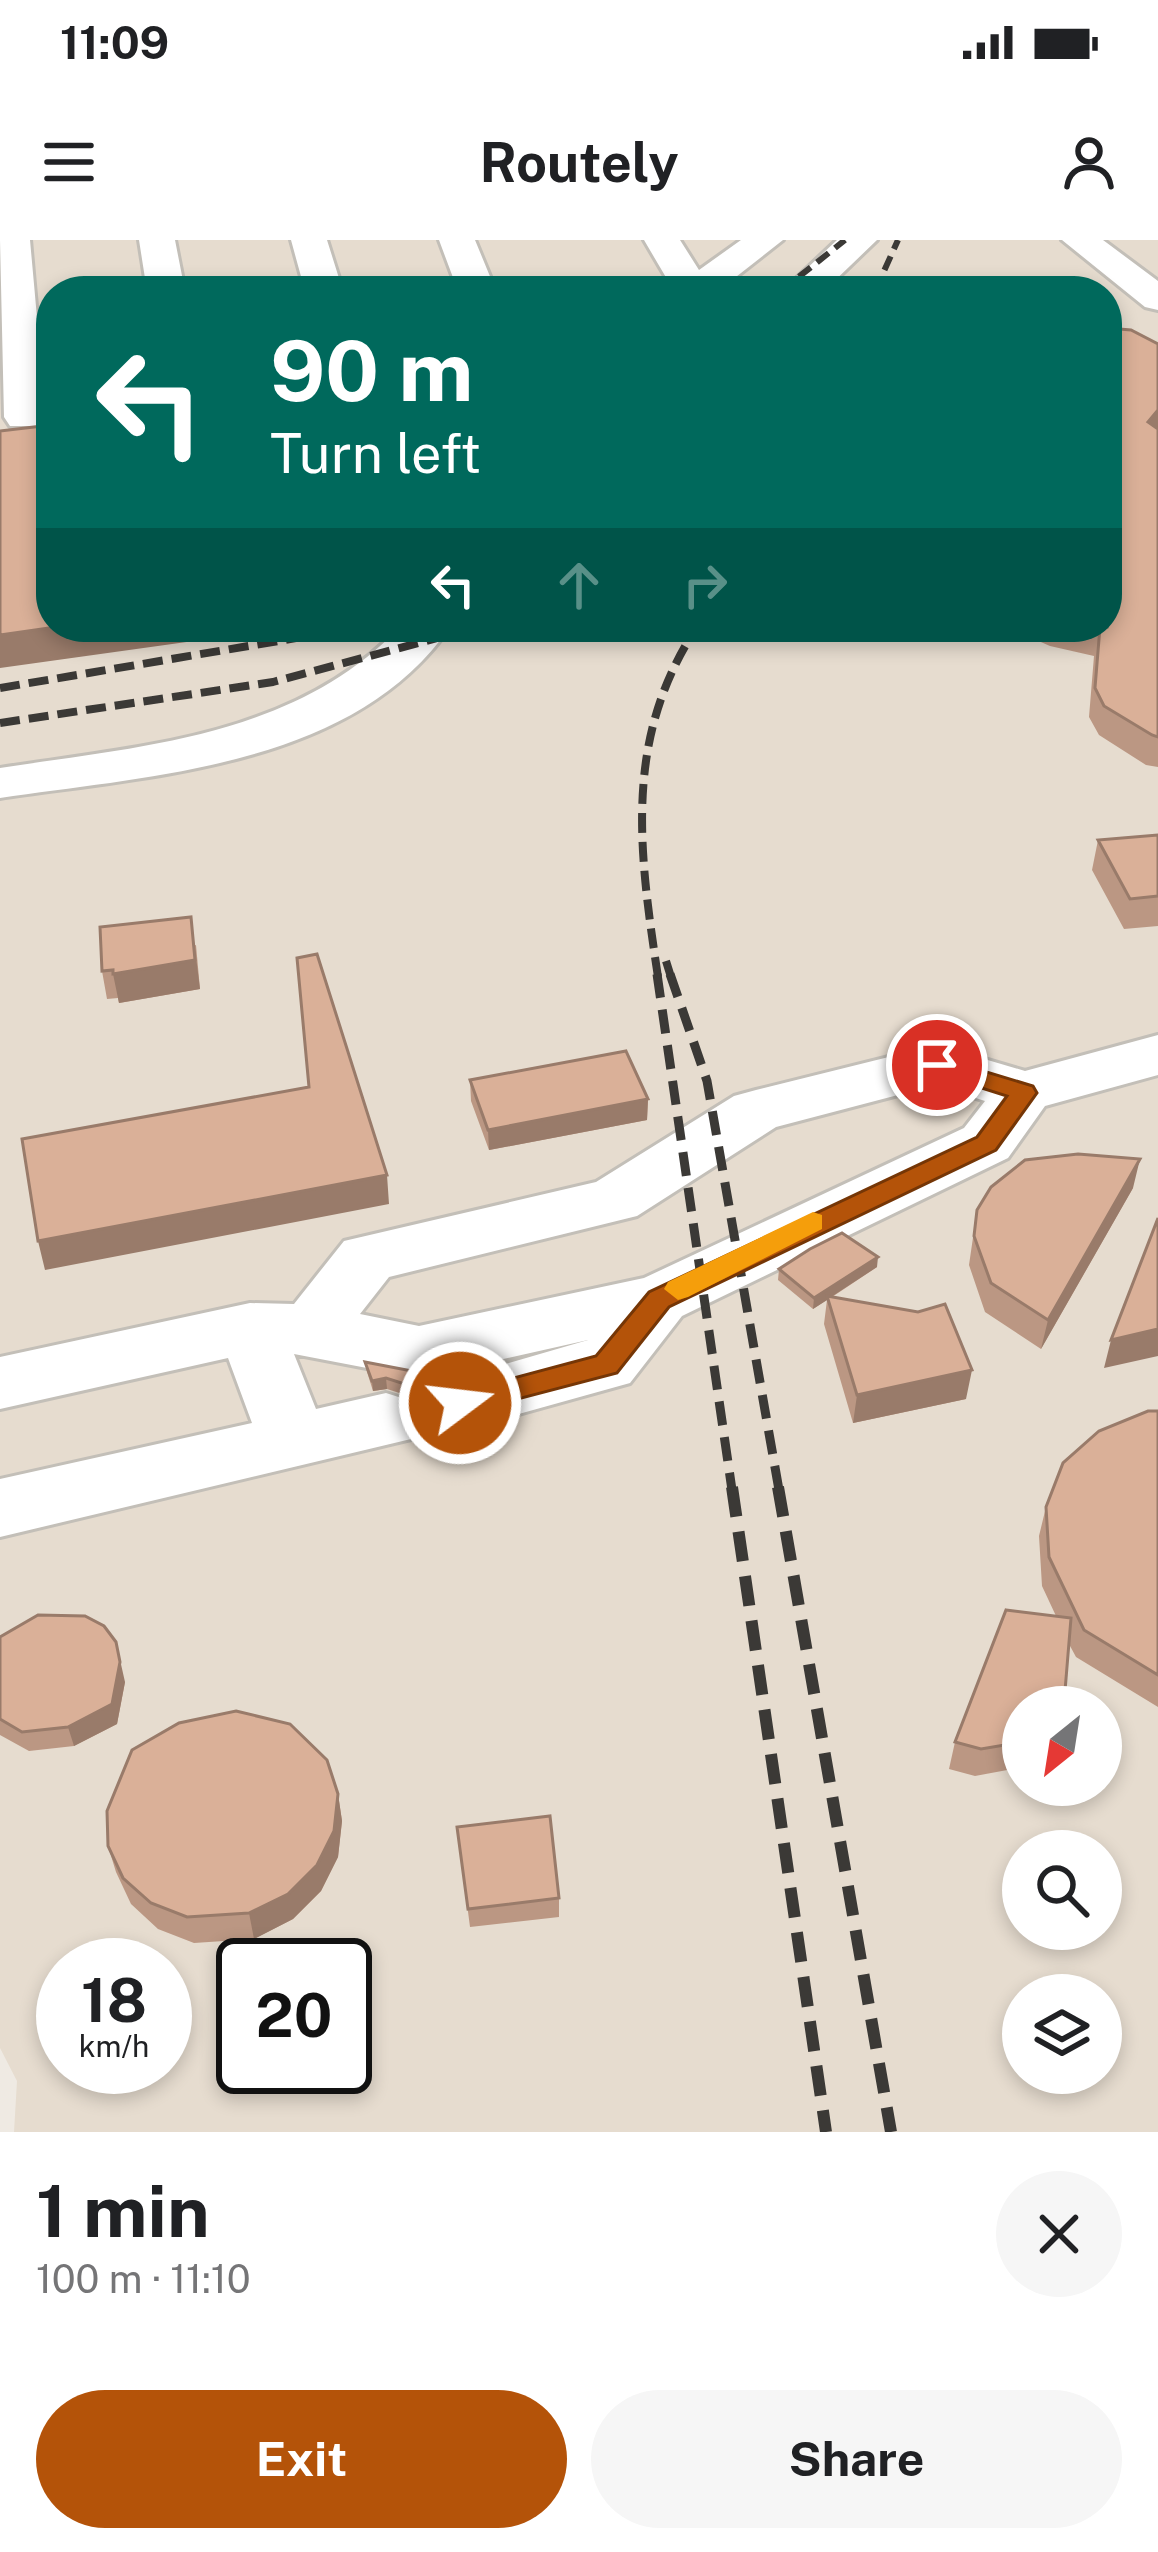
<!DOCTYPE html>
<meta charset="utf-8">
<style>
body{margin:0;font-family:"Public Sans",sans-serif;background:#f6f6f6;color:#202124;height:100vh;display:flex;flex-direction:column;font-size:45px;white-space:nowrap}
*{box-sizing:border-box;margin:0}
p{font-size:39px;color:#757577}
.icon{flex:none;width:66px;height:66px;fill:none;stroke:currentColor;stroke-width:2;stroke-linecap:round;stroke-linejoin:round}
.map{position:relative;height:1892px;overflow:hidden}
.drawer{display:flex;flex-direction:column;background:#fff;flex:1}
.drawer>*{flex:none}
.banner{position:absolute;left:36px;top:36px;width:1086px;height:366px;border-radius:48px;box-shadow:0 6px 18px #0003;background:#00695c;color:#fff;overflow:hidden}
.needle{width:78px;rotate:210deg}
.tools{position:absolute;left:1002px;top:1446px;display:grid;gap:24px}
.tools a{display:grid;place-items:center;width:120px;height:120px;border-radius:50%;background:#fff;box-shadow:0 6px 18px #0003;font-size:60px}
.speed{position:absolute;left:36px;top:1698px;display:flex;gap:24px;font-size:60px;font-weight:700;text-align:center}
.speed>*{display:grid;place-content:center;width:156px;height:156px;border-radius:50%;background:#fff;box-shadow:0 6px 18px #0003;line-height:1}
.speed small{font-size:30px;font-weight:400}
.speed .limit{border:6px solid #111;border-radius:18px;background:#fff;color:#111}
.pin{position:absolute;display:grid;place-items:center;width:102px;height:102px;color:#fff;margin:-51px;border:6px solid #fff;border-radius:50%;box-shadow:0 3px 12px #0007}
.me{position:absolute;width:132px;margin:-66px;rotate:75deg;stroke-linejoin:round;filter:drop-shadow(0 0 9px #0008)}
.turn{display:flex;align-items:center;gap:42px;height:252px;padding:0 36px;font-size:54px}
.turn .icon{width:156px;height:156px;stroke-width:2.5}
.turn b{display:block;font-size:84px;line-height:102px}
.lanes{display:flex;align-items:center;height:114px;padding:0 36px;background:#0003;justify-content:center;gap:60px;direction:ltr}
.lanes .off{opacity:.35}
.round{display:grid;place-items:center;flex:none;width:126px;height:126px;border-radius:63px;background:#f6f6f6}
.overview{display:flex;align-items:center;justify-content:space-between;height:204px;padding:0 36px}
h1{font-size:72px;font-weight:700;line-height:90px}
.primary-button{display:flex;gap:24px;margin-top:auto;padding:24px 36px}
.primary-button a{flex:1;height:138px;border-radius:72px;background:#b45309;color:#fff;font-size:48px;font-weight:700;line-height:138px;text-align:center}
.primary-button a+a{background:#f6f6f6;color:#202124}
.status{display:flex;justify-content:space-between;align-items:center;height:84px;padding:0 60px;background:#fff;direction:ltr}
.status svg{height:33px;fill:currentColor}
header{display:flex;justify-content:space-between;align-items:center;height:156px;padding:0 36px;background:#fff;font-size:54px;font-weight:700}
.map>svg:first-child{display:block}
.built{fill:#e6dccf;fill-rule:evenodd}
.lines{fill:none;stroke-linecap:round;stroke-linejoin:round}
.minor-casing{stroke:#c3bfb8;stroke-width:6}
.minor{fill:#fff;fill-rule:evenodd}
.rail-far3{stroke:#3b3936;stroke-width:6;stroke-dasharray:15 8;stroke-linecap:butt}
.rail-far2{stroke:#3b3936;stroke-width:8;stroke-dasharray:20 9;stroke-linecap:butt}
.rail-far1{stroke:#3b3936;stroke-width:9;stroke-dasharray:24 12;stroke-linecap:butt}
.rail{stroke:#3b3936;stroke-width:12;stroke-dasharray:30 15;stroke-linecap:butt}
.wall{fill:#bb9783}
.shaded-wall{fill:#997b6a}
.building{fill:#dab098;stroke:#997b6a;stroke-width:3}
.route{fill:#b45309;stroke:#753606;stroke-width:3}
.slow{fill:#f59e0b}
</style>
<div class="status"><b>11:09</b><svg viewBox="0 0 49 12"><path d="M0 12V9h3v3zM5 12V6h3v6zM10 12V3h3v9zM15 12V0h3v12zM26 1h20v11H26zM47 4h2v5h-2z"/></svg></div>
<header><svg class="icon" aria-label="menu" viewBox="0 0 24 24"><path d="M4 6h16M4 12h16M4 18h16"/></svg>Routely<svg class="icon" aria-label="person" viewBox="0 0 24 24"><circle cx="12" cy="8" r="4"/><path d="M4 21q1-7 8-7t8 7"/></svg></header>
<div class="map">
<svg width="1158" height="1892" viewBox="0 0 1158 1892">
<rect width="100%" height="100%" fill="#efeae3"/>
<!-- built -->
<path class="built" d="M0,0h1158v1892h-1144l3,-51 -17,-33zM51,51h1056v336h-1056zM1023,1467h78v78h-78zM1023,1611h78v78h-78zM63,1725h102v102h-102zM243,1725h102v102h-102zM1023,1755h78v78h-78z"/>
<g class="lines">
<!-- minor casing -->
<g class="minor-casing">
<path id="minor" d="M0,0h30l16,177 -6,9h-30l-6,-9z
M139,0h36l10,51h-38z
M291,0h36l16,51h-38z
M439,0h36l21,51h-38z
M644,0h36l19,30 42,-30h42l-65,51h-44z
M837,0h40l-53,51h-41z
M1062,0h41l55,41v29l-13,-3z
M400,387h50c-97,140 -297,148 -450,171v-30c143,-22 294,-31 400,-141z
M1158,795v40l-113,31 -37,52 -326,158 -52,67 -169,47 -24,-8 -11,-19 11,-19 151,-44 -169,38 -125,-24 22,55 70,-16 25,8 10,19 -10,19 -411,98v-58l252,-56 -24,-65 -228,51v-52l250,-54 44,1 50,-63 252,-59 138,-86 22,-6 181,-45 88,26zM936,845l49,16 -21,27 -320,150 -225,48 -59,-12 29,-37 248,-61 139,-89z"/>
</g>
<!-- minor -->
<use href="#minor" class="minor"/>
<!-- rail-far3 -->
<path class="rail-far3" d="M781,51l64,-51
M875,51l23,-51"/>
<!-- rail-far2 -->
<path class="rail-far2" d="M0,448l361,-61
M0,483l273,-41 205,-55
M666,721l5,16
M658,737c-19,-126 -35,-238 39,-350"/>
<!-- rail-far1 -->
<path class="rail-far1" d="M657,734l75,516
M670,734l37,107 72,409"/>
<!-- rail -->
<path class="rail" d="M732,1247l94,645
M778,1247l113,645"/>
</g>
<!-- wall -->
<path class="wall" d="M1158,104v423l-12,-2 -47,-30 -10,-18 5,-61 -44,-10 -32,-14 -7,-5h96z
M1158,595v91l-34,3 -32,-59 6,-30z
M196,705l4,44 -81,14 -1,-5 -11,1 -5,-28z
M470,840l178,19 -1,21 -158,30 -18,-49z
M1133,948l-92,161 -56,-37 -16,-47 8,-55z
M877,1027l-45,30 134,102 -113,24 -29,-99 3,-24 -14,9 -35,-29 1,-11z
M365,1122l52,10 27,-6 1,11 -12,5 -12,28 -9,-13 -25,-8 -14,2 -6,-19z
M1158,1171v296l-82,-50 -7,-13 -46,63v60l-48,9 -26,-7 6,-27 101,-126 -14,-30 -3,-50 7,-29z
M0,1397l125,45 -8,42 -43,22 -45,5 -29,-16z
M338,1554l4,27 -4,36 -17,34 -28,28 -39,20 -60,4 -36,-14 -27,-25 -15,-32 -8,-26z
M457,1587l102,71v19l-89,10z"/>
<!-- shaded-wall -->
<path class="shaded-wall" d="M1158,170v20l-10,-8z
M56,387h150l2,12 -208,29v-33z
M191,677l9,72 -81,14 -6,-29z
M648,859l-1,21 -158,30 -1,-20z
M1140,919l-7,29 -92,161 7,-29z
M387,935l2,29 -344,66 -7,-29z
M878,1017l-1,10 -49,32 -1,-3v4l-14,9 1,-11z
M1158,1089v27l-54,12 7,-28z
M444,1126l1,11 -12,5 -12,28 -1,-11 12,-28z
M972,1130l-6,29 -113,24 4,-28z
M386,1138l1,11 -14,2 -1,-10z
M116,1402l9,40 -8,42 -43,22 -6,-19z
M338,1554l4,27 -4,36 -17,34 -28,28 -39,20 -5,-26z"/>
<!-- building -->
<path class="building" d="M1107,88l24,2 27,14v66l-10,12 10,7v308l-6,-2 -48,-29 -9,-18 5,-61h-2h9z
M51,185v202h5l-56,8v-204z
M1158,595v61l-28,3 -32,-59z
M191,677l4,43 -82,14v-4l-11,1 -2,-44z
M317,714l70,221 -349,66 -16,-102 287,-52 -12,-129z
M626,811l22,48 -160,31 -18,-50z
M1078,914l62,5 -92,161 -57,-37 -17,-47 3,-26 14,-23 34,-27z
M1158,978v111l-47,11z
M842,993l36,24 -64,41 -35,-29 31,-20z
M827,1056l91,16 27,-8 27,66 -115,25z
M365,1122l52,10 27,-6 -12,5 -12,28 -9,-13 -25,-8 -14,3z
M1148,1171h10v264l-74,-45 -35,-73 -3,-50 17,-44 36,-32z
M1006,1370l65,8 -7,85 -2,4h-39v35l-42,7 -26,-7z
M38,1375l47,1 19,10 12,16 4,20 -8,42 -44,23 -46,5 -22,-13v-82z
M236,1471l54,13 37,36 11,34 -4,37 -17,34 -29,29 -39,19 -62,4 -36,-14 -28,-25 -15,-32 -1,-35 25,-61 47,-27z
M550,1576l9,82 -91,11 -11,-82z"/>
<!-- route -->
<path class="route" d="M937,817l96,29 4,7 -41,57 -327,157 -52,66 -157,41 -10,-3 -4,-8 4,-8 146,-39 53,-64 328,-155 30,-41 -79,-25 -4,-6z"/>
<!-- slow -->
<path class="slow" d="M813,972l9,3v14l-134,68 -10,3 -14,-11 4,-7z"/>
</svg>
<div class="tools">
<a><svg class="needle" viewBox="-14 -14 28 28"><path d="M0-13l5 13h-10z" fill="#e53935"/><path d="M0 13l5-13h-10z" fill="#757577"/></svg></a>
<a><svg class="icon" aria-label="search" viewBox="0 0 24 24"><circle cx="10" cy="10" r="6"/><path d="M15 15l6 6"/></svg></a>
<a><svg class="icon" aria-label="layers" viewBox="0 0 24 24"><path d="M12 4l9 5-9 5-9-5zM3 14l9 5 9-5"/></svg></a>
</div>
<div class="speed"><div>18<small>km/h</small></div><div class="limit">20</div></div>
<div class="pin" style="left:937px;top:825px;background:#d93025"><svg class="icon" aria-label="arrive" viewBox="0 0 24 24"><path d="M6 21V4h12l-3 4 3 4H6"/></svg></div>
<svg class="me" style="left:460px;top:1163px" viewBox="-20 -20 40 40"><circle r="17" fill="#b45309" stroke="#fff" stroke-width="3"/><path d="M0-11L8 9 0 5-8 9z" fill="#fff"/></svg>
<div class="banner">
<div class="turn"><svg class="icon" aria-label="left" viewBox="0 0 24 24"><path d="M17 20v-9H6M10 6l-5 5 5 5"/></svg><div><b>90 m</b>Turn left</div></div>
<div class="lanes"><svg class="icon" aria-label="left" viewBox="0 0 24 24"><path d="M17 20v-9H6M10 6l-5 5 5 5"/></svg><svg class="icon off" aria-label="ahead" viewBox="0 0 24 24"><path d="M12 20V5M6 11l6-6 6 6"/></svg><svg class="icon off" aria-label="right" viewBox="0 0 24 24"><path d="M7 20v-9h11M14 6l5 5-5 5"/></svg></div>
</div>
</div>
<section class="drawer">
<div class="overview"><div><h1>1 min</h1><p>100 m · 11:10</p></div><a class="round"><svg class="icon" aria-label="close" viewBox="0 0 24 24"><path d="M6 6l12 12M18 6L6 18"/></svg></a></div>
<div class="primary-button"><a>Exit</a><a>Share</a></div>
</section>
